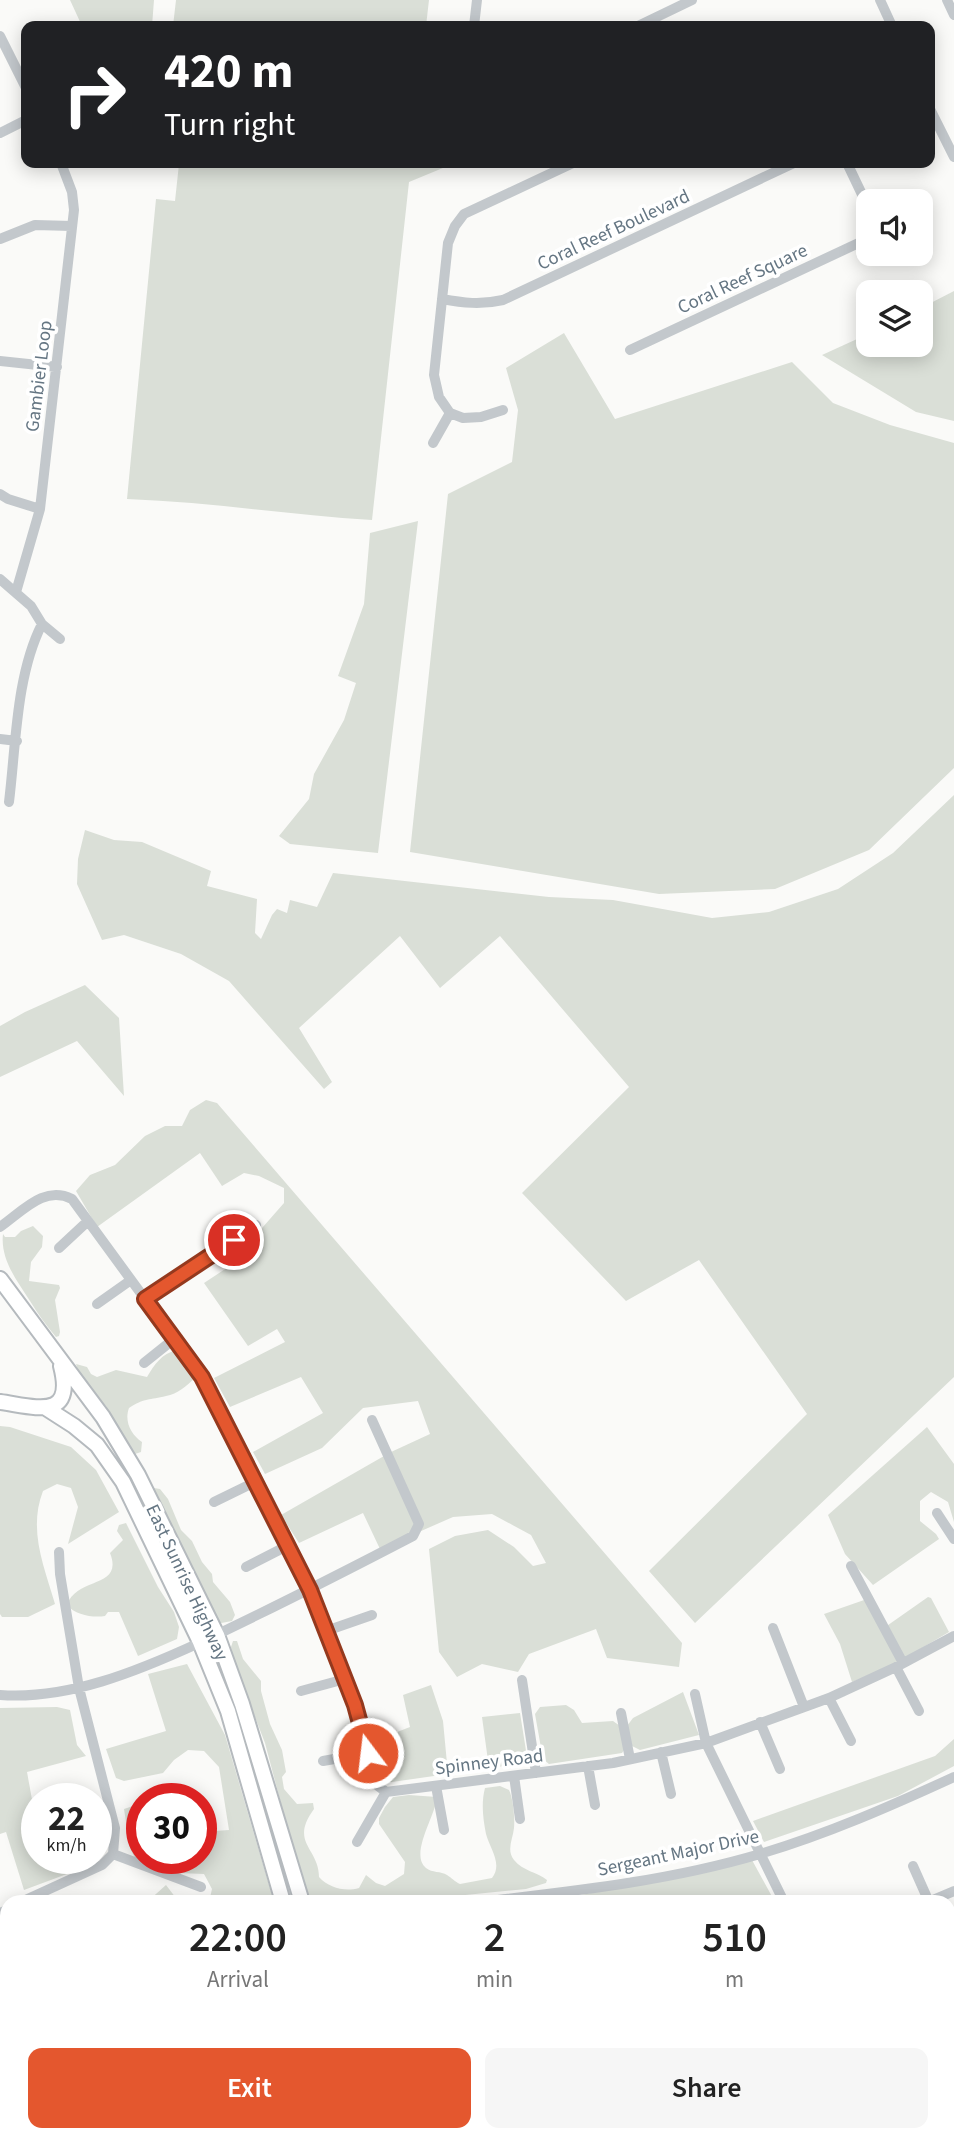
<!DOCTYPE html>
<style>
body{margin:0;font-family:"Source Sans 3",sans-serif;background:#f6f6f6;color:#222;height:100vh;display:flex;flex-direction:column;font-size:26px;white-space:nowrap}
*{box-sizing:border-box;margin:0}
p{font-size:23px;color:#767676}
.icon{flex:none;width:38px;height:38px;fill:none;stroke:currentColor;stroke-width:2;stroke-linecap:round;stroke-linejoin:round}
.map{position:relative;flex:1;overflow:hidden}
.drawer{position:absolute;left:0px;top:1895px;width:956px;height:247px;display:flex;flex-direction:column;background:#fff;border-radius:21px 21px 0 0;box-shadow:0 4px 18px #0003}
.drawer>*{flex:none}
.top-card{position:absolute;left:21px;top:21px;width:914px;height:147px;border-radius:14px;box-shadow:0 4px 18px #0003;background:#202124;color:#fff;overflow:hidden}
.buttons{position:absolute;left:856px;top:189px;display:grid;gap:14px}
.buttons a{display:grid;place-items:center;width:77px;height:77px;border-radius:14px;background:#fff;box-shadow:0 4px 18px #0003;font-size:35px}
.speed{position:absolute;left:21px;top:1783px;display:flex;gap:14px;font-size:35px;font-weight:700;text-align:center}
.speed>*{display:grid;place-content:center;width:91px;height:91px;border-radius:50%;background:#fff;box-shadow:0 4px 18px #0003;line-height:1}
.speed small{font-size:18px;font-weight:400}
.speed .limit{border:10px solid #d22;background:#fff;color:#111}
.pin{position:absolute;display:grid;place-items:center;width:60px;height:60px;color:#fff;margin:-30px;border:4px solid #fff;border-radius:50%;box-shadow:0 2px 7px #0007}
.me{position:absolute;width:77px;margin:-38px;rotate:345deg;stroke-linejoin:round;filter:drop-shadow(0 0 5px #0008)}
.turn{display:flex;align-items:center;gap:24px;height:147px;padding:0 28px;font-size:32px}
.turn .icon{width:91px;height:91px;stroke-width:2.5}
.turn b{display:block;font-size:49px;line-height:60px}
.eta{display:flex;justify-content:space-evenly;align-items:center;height:119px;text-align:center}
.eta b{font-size:42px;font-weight:600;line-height:49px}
.cta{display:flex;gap:14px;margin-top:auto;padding:14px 28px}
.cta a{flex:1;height:80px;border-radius:14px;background:#e4572e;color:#fff;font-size:28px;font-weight:600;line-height:80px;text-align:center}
.cta a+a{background:#f6f6f6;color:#222}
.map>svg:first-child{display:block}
.green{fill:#dadfd7}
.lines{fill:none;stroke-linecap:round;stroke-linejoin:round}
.major-casing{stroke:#b5babe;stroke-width:18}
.minor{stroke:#c3c8cc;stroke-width:10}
.major{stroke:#fff;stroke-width:14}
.route-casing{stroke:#94391e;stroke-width:18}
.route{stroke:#e4572e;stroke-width:12}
.labels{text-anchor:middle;stroke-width:7;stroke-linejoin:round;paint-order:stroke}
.street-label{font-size:19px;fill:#657683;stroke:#fff}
</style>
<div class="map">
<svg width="954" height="2141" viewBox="0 0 954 2141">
<rect width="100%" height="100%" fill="#fafaf8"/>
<!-- green -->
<path class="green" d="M70,0h84l-2,26h-70z
M176,0h253l-3,26h-253z
M166,163h289l-46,19 -37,338c-82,-5 -163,-18 -245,-21l29,-300 19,2 4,-37z
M954,291v130l-38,-9 -94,-57 46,-21v11h52l1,-37z
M564,333l51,86 177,-57 41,41 57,22 64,18v325l-85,82 -94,39 -116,5 -249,-42 38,-358 64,-32 6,-52 -12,-42z
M418,521l-40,332 -88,-9 -11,-8 30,-37 5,-25 30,-54 12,-37 -18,-7 26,-72 6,-71z
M954,795v582l-259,246 -46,-52 158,-157 -108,-154 -73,41 -104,-108 107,-106 -129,-151 -60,52 -40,-52 -101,92 33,54 -8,7 -95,-108 -48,-27 -57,-19 -22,5 -25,-56 1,-25 7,-29 29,10 28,2 69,29 -4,15 50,13 -2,34 6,6 11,-24 5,-6 10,4 3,-13 27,7 16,-34 216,24 64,3 99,18 57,-6 69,-23 55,-36z
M85,985l34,33 5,78 -47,-55 -77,36v-51l25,-14z
M206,1100l11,3 465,540 -3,24 -72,-9 -11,-29 -67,25 -11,18 -36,-8 -25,13 -18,-25 -10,-103 26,-13 33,-6 26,17 19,19 13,-3 -15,-28 -39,-21 -39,3 -73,32 -17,-36 -64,30 -18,-28 110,-63 39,-18 -12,-33 -55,7 -41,40 -57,26 -12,-22 70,-39 -22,-36 -71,30 -16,-29 71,-36 -8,-13 -29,17 -44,-63 56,-37 -5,-10 29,-33v-15l-25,-12 -15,-3 -22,13 -22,-33 -103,74 -21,-36 14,-16 25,-10 30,-29 20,-10h17l8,-16z
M33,1226l10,10 -1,11 -11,15 -2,19 30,4 1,3 -5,12 5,32 -1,4 -3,1c-10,-12 -18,-23 -26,-36 -12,-19 -30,-41 -27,-67l2,3h10l6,-6z
M177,1350l5,13 13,15c-9,8 -17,16 -29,18 -16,4 -22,2 -37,12 -5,13 2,27 13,34l-1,10 -9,3 -5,-4 -21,-45 -26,-29 -4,-13 11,3 4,7 6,3 19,-7 31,7c8,-13 14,-23 30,-27z
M0,1426l10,1 61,20 25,23 23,42 -51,32 10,-37 -7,-19 -14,-4 -14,7c-15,39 1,75 12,113l-27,13h-26l-2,-3z
M927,1427l27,37v58l-6,-20 -17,-10 -11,9v20l16,13 3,5 -66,46 -28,-31 -17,-39z
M154,1488l6,1 8,10 13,31 11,11 10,21 10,12 1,8 17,20 5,13 -3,6 -16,3 -64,-133z
M126,1523l32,64 16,25 5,15 -2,12 -39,17 -19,-44h-11l-3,4c-12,2 -30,-1 -38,-11 10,-29 57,-16 43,-52l13,-13 -6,-9 2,-6z
M928,1597l3,1 18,34 -63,37 -34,13 -12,-38 -16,-30 43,-15 14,31z
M233,1641h4l6,18 18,22v10l9,33 12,26 4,22 -4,5 2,12 13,15 16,-1 1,6c-25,34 5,39 5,68 10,11 26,15 40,11l7,-13 10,8 9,3 19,-12 1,-12 -26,-38v-6l6,-11 8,-10 16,-2 28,2c-1,18 -28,57 -11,71 6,5 15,3 21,7 5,3 7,6 13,9l32,-6c11,-14 -2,-29 -6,-44 -3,-15 -5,-31 -1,-46l15,-2 9,4c4,8 6,28 5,38 -1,11 -8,22 0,32 9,11 23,12 33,20l-1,3 -20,6 -130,13h-89l-42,-159 -32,-83 -2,-13z
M187,1664l38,71 49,167h-65l3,-13 -8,-15 -25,-1 -44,-15 -5,-10 -6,-39 18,-6v55h59v-26l28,-2 -10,-63 -15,-16 -16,-1 -14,10 -11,13 -39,8 -8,-3 -10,-29 60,-18 -18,-57z
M431,1685l12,36 5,53 -63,9 -11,-42 36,-14 -7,-32z
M683,1692l16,43 -59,15 -8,-4 -5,-20 6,-8z
M566,1705l8,5 8,13 31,-2 7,5 4,24 -2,3 -73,11 -6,-5 -8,-45 5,-7z
M57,1707l13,3 7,35 9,11 -59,16 10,55v31h59l2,-59 10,47 -17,19 -67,25 -18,-58 -6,2v-126z
M520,1713l8,50 -39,5 -7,-51z
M954,1739v27l-56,30 -134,46 -11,-21 182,-65z
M752,1860l23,42h-88l-6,-6 -60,6h-74z
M166,1885l13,17h-32z
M954,1995v74l-5,3v-75z
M606,2135h109l-31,6h-77z
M777,2135h105l2,6h-111l-1,-5z"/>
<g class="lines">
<!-- major casing -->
<g class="major-casing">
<path id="major" d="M0,1279l103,138 35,58 79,160 25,69 60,198
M0,1402c36,5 75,19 61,-36
M46,1408l28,18 23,19 26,37 77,160 28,69 55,191
M371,2135l3,6
M393,2135l3,6"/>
</g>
<!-- minor -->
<path class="minor" d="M880,0l12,26
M947,0l7,15
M474,26l3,-26
M638,26l54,-26
M0,36l26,52
M929,107l25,50
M0,133l26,-13
M847,163l21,44
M0,239l35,-14 37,1
M442,299c21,4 39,6 61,1l291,-137
M630,350l235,-110 3,-4
M0,361l57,6
M503,410l-22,7 -18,1 -13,-5 -11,-16 -5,-22 14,-132 7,-17 9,-12 109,-51
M433,443l17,-30
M0,494l8,5 32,10
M0,579l31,27 11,18 18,15
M16,592l24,-83 34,-299 -2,-18 -11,-29
M0,739l17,2
M9,802c7,-57 7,-127 33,-178
M0,1227c23,-16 44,-42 72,-28l130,178 108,213 45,115 23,81 8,6
M59,1248l29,-27
M145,1299l111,-74
M97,1304l34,-24
M144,1363l30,-24
M214,1502l41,-20
M937,1513l17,26
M851,1566l52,97
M246,1567l41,-21
M773,1628l31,79
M326,1631l46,-16
M896,1667l23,44
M522,1680l14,93
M301,1691l44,-12
M695,1694l11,49 78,159
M0,1695c68,5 138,-24 199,-52 72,-34 143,-70 214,-107l6,-12 -47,-104
M829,1698l22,43
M621,1713l9,46
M760,1722l20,47
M661,1752l10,42
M323,1761l45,-8
M588,1766l7,39
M514,1776l6,43
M436,1786l8,44
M386,1792l227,-29 93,-20 123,-45 67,-31 58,-31
M357,1842l29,-50
M113,1854l88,33
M913,1866l16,36
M21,1902l81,-37 11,-11 2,-26 -36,-140 -19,-114 -1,-22
M481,1902c94,-11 188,-21 279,-48 67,-20 131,-48 194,-77
M928,1902l26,-11
M0,1913l7,-3
M948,1940l3,6
M0,1975l7,14
M0,2065l7,-5
M948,2078l6,-2
M233,2135l3,6
M503,2135l4,6
M897,2135l3,6
M96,2141l12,-6
M481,2141l13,-6
M711,2141l35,-6"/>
<!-- major -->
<use href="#major" class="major"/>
</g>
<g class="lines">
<!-- route casing -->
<g class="route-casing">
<path id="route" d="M234,1240l-89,59 57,78 108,213 45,115 13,48"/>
</g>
<!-- route -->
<use href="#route" class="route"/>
</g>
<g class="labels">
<!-- street labels -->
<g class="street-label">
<text transform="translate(613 229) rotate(-25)" y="7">Coral Reef Boulevard</text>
<text transform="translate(742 278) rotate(-25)" y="7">Coral Reef Square</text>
<text transform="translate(38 376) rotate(-83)" y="7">Gambier Loop</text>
<text transform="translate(188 1582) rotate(65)" y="7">East Sunrise Highway</text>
<text transform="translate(489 1761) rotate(-7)" y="7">Spinney Road</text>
<text transform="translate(678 1852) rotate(-12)" y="7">Sergeant Major Drive</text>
</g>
</g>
</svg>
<div class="buttons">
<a><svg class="icon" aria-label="sound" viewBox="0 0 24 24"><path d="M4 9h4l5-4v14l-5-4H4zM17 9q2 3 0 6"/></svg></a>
<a><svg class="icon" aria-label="layers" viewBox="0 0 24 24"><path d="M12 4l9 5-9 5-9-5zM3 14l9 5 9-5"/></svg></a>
</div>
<div class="speed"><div>22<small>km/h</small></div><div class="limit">30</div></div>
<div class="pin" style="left:234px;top:1240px;background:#d93025"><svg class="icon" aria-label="arrive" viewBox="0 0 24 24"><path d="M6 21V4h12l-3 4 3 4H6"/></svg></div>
<svg class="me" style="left:368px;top:1753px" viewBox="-20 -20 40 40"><circle r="17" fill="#e4572e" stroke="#fff" stroke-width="3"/><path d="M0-11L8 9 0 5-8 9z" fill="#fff"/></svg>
<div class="top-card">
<div class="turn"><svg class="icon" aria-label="right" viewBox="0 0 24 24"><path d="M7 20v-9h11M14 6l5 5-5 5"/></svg><div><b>420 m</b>Turn right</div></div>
</div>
<section class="drawer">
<div class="eta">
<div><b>22:00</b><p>Arrival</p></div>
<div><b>2</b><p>min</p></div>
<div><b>510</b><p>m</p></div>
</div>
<div class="cta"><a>Exit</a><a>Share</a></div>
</section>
</div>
